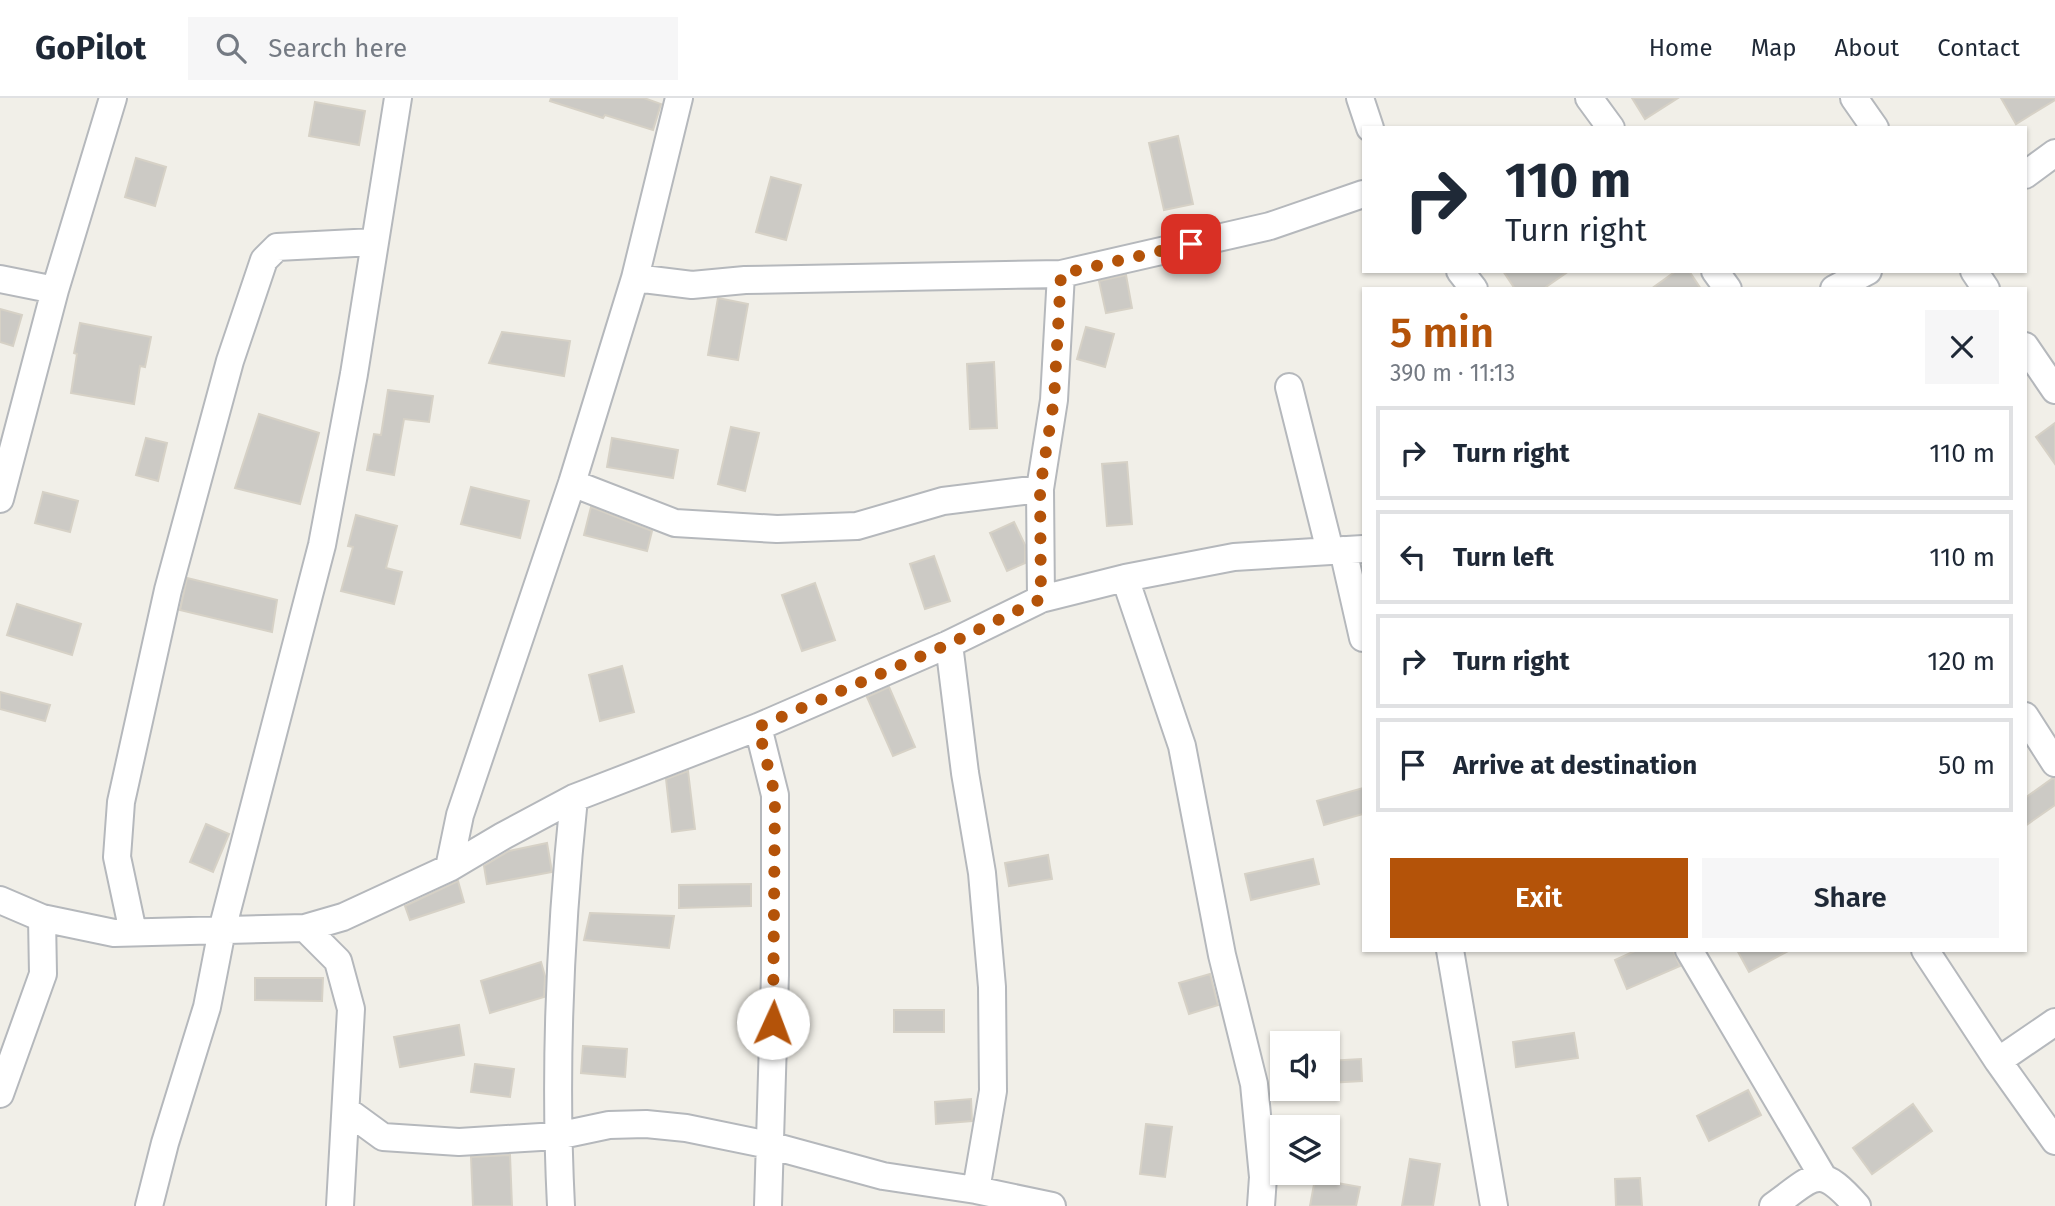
<!DOCTYPE html>
<meta charset="utf-8">
<style>
body{margin:0;font-family:"Fira Sans",sans-serif;background:#f6f6f7;color:#1f2937;height:100vh;display:flex;flex-direction:column;font-size:26px;white-space:nowrap}
*{box-sizing:border-box;margin:0}
p{font-size:23px;color:#747a83}
.icon{flex:none;width:38px;height:38px;fill:none;stroke:currentColor;stroke-width:2;stroke-linecap:round;stroke-linejoin:round}
.map{position:relative;flex:1;overflow:hidden}
.details{position:absolute;left:1362px;top:189px;width:665px;height:665px;display:flex;flex-direction:column;background:#fff;border-radius:0px;box-shadow:0 2px 5px #0004}
.details>*{flex:none}
.hud{position:absolute;left:1362px;top:28px;width:665px;height:147px;border-radius:0px;box-shadow:0 2px 5px #0004;background:#fff;color:#1f2937;overflow:hidden}
.fabs{position:absolute;left:1270px;top:933px;display:grid;gap:14px}
.fabs a{display:grid;place-items:center;width:70px;height:70px;border-radius:0px;background:#fff;box-shadow:0 2px 5px #0004;font-size:35px}
.pin{position:absolute;display:grid;place-items:center;width:60px;height:60px;color:#fff;margin:-30px;border-radius:14px;box-shadow:0 4px 10px #0006}
.me{position:absolute;width:77px;margin:-38px;rotate:2deg;stroke-linejoin:round;filter:drop-shadow(0 0 5px #0008)}
.turn{display:flex;align-items:center;gap:24px;height:147px;padding:0 28px;font-size:32px}
.turn .icon{width:91px;height:91px;stroke-width:2.5}
.turn b{display:block;font-size:49px;line-height:60px}
.round{display:grid;place-items:center;flex:none;width:74px;height:74px;border-radius:0px;background:#f6f6f7}
.headline{display:flex;align-items:center;justify-content:space-between;height:119px;padding:0 28px}
h1{font-size:42px;font-weight:600;line-height:52px;color:#b45309}
.action{display:flex;gap:14px;margin-top:auto;padding:14px 28px}
.action a{flex:1;height:80px;border-radius:0px;background:#b45309;color:#fff;font-size:28px;font-weight:600;line-height:80px;text-align:center}
.action a+a{background:#f6f6f7;color:#1f2937}
ul{padding:0;list-style:none}
li{display:flex;align-items:center;gap:21px;height:94px;margin:0 14px 10px;padding:0 14px;border:4px solid #e0e1e3;border-radius:0px}
li div{flex:1}
li b{display:block;font-size:26px}
li em{font-style:normal}
header{display:flex;align-items:center;gap:42px;box-sizing:border-box;height:98px;padding:0 35px;background:#fff;border-bottom:2px solid #e0e1e3}
header strong{font-size:33px}
nav{display:flex;gap:38px;margin-inline-start:auto;font-size:24px}
.search{width:490px;height:63px;background:#f6f6f7;display:flex;align-items:center;gap:18px;box-sizing:border-box;padding:0 24px;border-radius:0px;color:#747a83;font-size:26px}
.map>svg:first-child{display:block}
.building{fill:#cccac5;stroke:#d6d1c6;stroke-width:2}
.lines{fill:none;stroke-linecap:round;stroke-linejoin:round}
.minor-casing{stroke:#b5b8bc;stroke-width:30}
.minor{stroke:#fff;stroke-width:26}
.route{stroke:#b45309;stroke-width:12;stroke-dasharray:0 21.6}
</style>
<header>
<strong>GoPilot</strong>
<div class="search"><svg class="icon" aria-label="search" viewBox="0 0 24 24"><circle cx="10" cy="10" r="6"/><path d="M15 15l6 6"/></svg>Search here</div>
<nav><a>Home</a><a>Map</a><a>About</a><a>Contact</a></nav>
</header>
<div class="map">
<svg width="2055" height="1108" viewBox="0 0 2055 1108">
<rect width="100%" height="100%" fill="#f1efe8"/>
<!-- building -->
<path class="building" d="M551,0h93l17,6 -8,26 -48,-15 -2,3 -53,-17z
M1632,0h46l-33,21z
M2001,0h54v2l-39,24z
M315,4l50,9 -6,34 -50,-9z
M1178,38l15,68 -29,6 -15,-67z
M136,60l30,9 -11,39 -30,-9z
M771,79l30,8 -15,55 -30,-8z
M1503,173h66l-26,18h-28z
M1676,173h13l12,18h-50z
M1126,177l6,33 -26,5 -7,-32z
M718,200l30,6 -10,56 -30,-5z
M0,211l22,6 -9,31 -13,-4z
M80,225l71,14 -6,30 -5,-1 -6,38 -63,-11 6,-39 -3,-1z
M1086,229l28,7 -9,33 -28,-8z
M502,234l68,9 -6,35 -75,-13z
M994,264l3,66 -27,1 -3,-65z
M388,292l45,6 -4,26 -25,-3 -10,56 -27,-5 7,-36 7,1z
M259,316l60,19 -19,71 -65,-16z
M2055,325v41l-19,-27z
M731,329l28,6 -14,58 -27,-7z
M146,340l21,5 -9,38 -22,-6z
M612,340l66,12 -5,28 -66,-11z
M1127,364l5,62 -25,2 -5,-62z
M471,389l58,14 -9,37 -59,-14z
M43,394l35,9 -8,31 -35,-9z
M591,409l61,24 -5,20 -63,-16z
M356,417l41,11 -11,42 16,4 -8,32 -53,-13 12,-44 -5,-1z
M1014,424l11,23v18l-18,8 -17,-38z
M934,458l16,45 -25,8 -15,-45z
M187,480l90,22 -5,32 -92,-22z
M815,485l20,57 -33,11 -20,-56z
M17,506l64,20 -9,31 -65,-20z
M622,568l12,46 -34,9 -11,-46z
M889,589l26,60 -22,9 -26,-59z
M0,594l50,13 -5,16 -45,-12z
M688,673l7,58 -23,3 -6,-53z
M2053,680l2,1v26l-30,21v-28z
M1363,690v26l-39,11 -7,-24z
M206,726l23,10 -16,38 -23,-10z
M547,745l5,29 -65,12 -3,-18 25,-15z
M1048,757l4,24 -43,7 -4,-23z
M1313,761l6,25 -68,16 -6,-26z
M458,783l6,21 -54,18 -5,-14z
M751,786v22l-72,2v-23z
M590,815l84,3 -5,32 -85,-8z
M1637,852h36l7,16 -53,23 -12,-29z
M1737,852h53l-41,22z
M541,864l4,14 -1,21 -54,16 -9,-32z
M1210,876l8,31 -29,9 -10,-31z
M255,880h68l-1,23 -67,-1z
M894,912h50v22h-50z
M459,927l5,30 -64,12 -6,-30z
M1574,935l4,25 -62,9 -3,-25z
M583,948l44,3 -2,28 -44,-4z
M1361,961l1,22 -34,2v-22z
M475,966l39,5 -4,28 -39,-5z
M1748,992l13,25 -52,26 -12,-25z
M971,1001l1,22 -36,3 -1,-22z
M1913,1006l19,27 -60,43 -19,-26z
M1146,1026l26,3 -7,50 -25,-3z
M510,1057l2,51h-39l-2,-49z
M1410,1061l30,5 -7,42h-31z
M1640,1080l2,28h-26l-1,-27z
M1315,1081l45,8 -4,19h-46z"/>
<g class="lines">
<!-- minor casing -->
<g class="minor-casing">
<path id="minor" d="M1360,0l10,30
M1589,0l22,30
M1854,0l21,30
M2025,77l30,-22
M1460,173l14,18
M1715,173l13,18
M1974,173l12,18
M635,180l57,7 53,-5 316,-6 209,-48 93,-32
M0,181l55,11
M1834,191l34,-18
M2025,248l30,44
M1289,289l41,164
M572,385l103,40 102,6 80,-3 86,-25 97,-12
M0,401l55,-209 58,-192
M1343,452l20,88
M1125,480l57,168 40,209 32,129 9,93 -2,29
M1041,501l-1,-110 14,-89 7,-126
M949,546l16,129 17,100 10,114 1,104 -17,99
M2025,618l30,47
M758,629l17,68v180l-7,231
M449,770l11,-53 112,-332 63,-205 44,-180
M0,802l42,18 72,15 191,-5 38,-11 106,-49 54,-32 71,-38 184,-71 191,-83 92,-45 84,-21 109,-21 129,-8
M305,830l33,33 13,48 -11,197
M133,834l-16,-75 4,-55 47,-212 62,-229 34,-101 13,-13 97,-5
M1450,852l44,256
M1689,852l134,227
M1925,852l73,111 57,-39
M1998,963l57,80
M0,996l43,-120 -1,-56
M346,1012l37,27 76,5 98,-6 52,-11 37,-1 40,4 83,17 114,31 93,14 76,16
M149,1108l16,-63 42,-136 15,-77 100,-385 32,-171 44,-276
M561,1108c-7,-136 -1,-273 13,-408
M1773,1108c42,-30 45,-44 84,0"/>
</g>
<!-- minor -->
<use href="#minor" class="minor"/>
</g>
<g class="lines">
<!-- route -->
<path class="route" d="M773,925l2,-228 -17,-68 191,-83 92,-45 -1,-110 14,-89 7,-126 130,-30"/>
</g>
</svg>
<div class="fabs">
<a><svg class="icon" aria-label="sound" viewBox="0 0 24 24"><path d="M4 9h4l5-4v14l-5-4H4zM17 9q2 3 0 6"/></svg></a>
<a><svg class="icon" aria-label="layers" viewBox="0 0 24 24"><path d="M12 4l9 5-9 5-9-5zM3 14l9 5 9-5"/></svg></a>
</div>
<div class="pin" style="left:1191px;top:146px;background:#d93025"><svg class="icon" aria-label="arrive" viewBox="0 0 24 24"><path d="M6 21V4h12l-3 4 3 4H6"/></svg></div>
<svg class="me" style="left:773px;top:925px" viewBox="-20 -20 40 40"><circle r="19" fill="#fff"/><path d="M0-13L10 11 0 6-10 11z" fill="#b45309"/></svg>
<div class="hud">
<div class="turn"><svg class="icon" aria-label="right" viewBox="0 0 24 24"><path d="M7 20v-9h11M14 6l5 5-5 5"/></svg><div><b>110 m</b>Turn right</div></div>
</div>
<section class="details">
<div class="headline"><div><h1>5 min</h1><p>390 m · 11:13</p></div><a class="round"><svg class="icon" aria-label="close" viewBox="0 0 24 24"><path d="M6 6l12 12M18 6L6 18"/></svg></a></div>
<ul>
<li><svg class="icon" aria-label="right" viewBox="0 0 24 24"><path d="M7 20v-9h11M14 6l5 5-5 5"/></svg><div><b>Turn right</b></div><em>110 m</em></li>
<li><svg class="icon" aria-label="left" viewBox="0 0 24 24"><path d="M17 20v-9H6M10 6l-5 5 5 5"/></svg><div><b>Turn left</b></div><em>110 m</em></li>
<li><svg class="icon" aria-label="right" viewBox="0 0 24 24"><path d="M7 20v-9h11M14 6l5 5-5 5"/></svg><div><b>Turn right</b></div><em>120 m</em></li>
<li><svg class="icon" aria-label="arrive" viewBox="0 0 24 24"><path d="M6 21V4h12l-3 4 3 4H6"/></svg><div><b>Arrive at destination</b></div><em>50 m</em></li>
</ul>
<div class="action"><a>Exit</a><a>Share</a></div>
</section>
</div>
